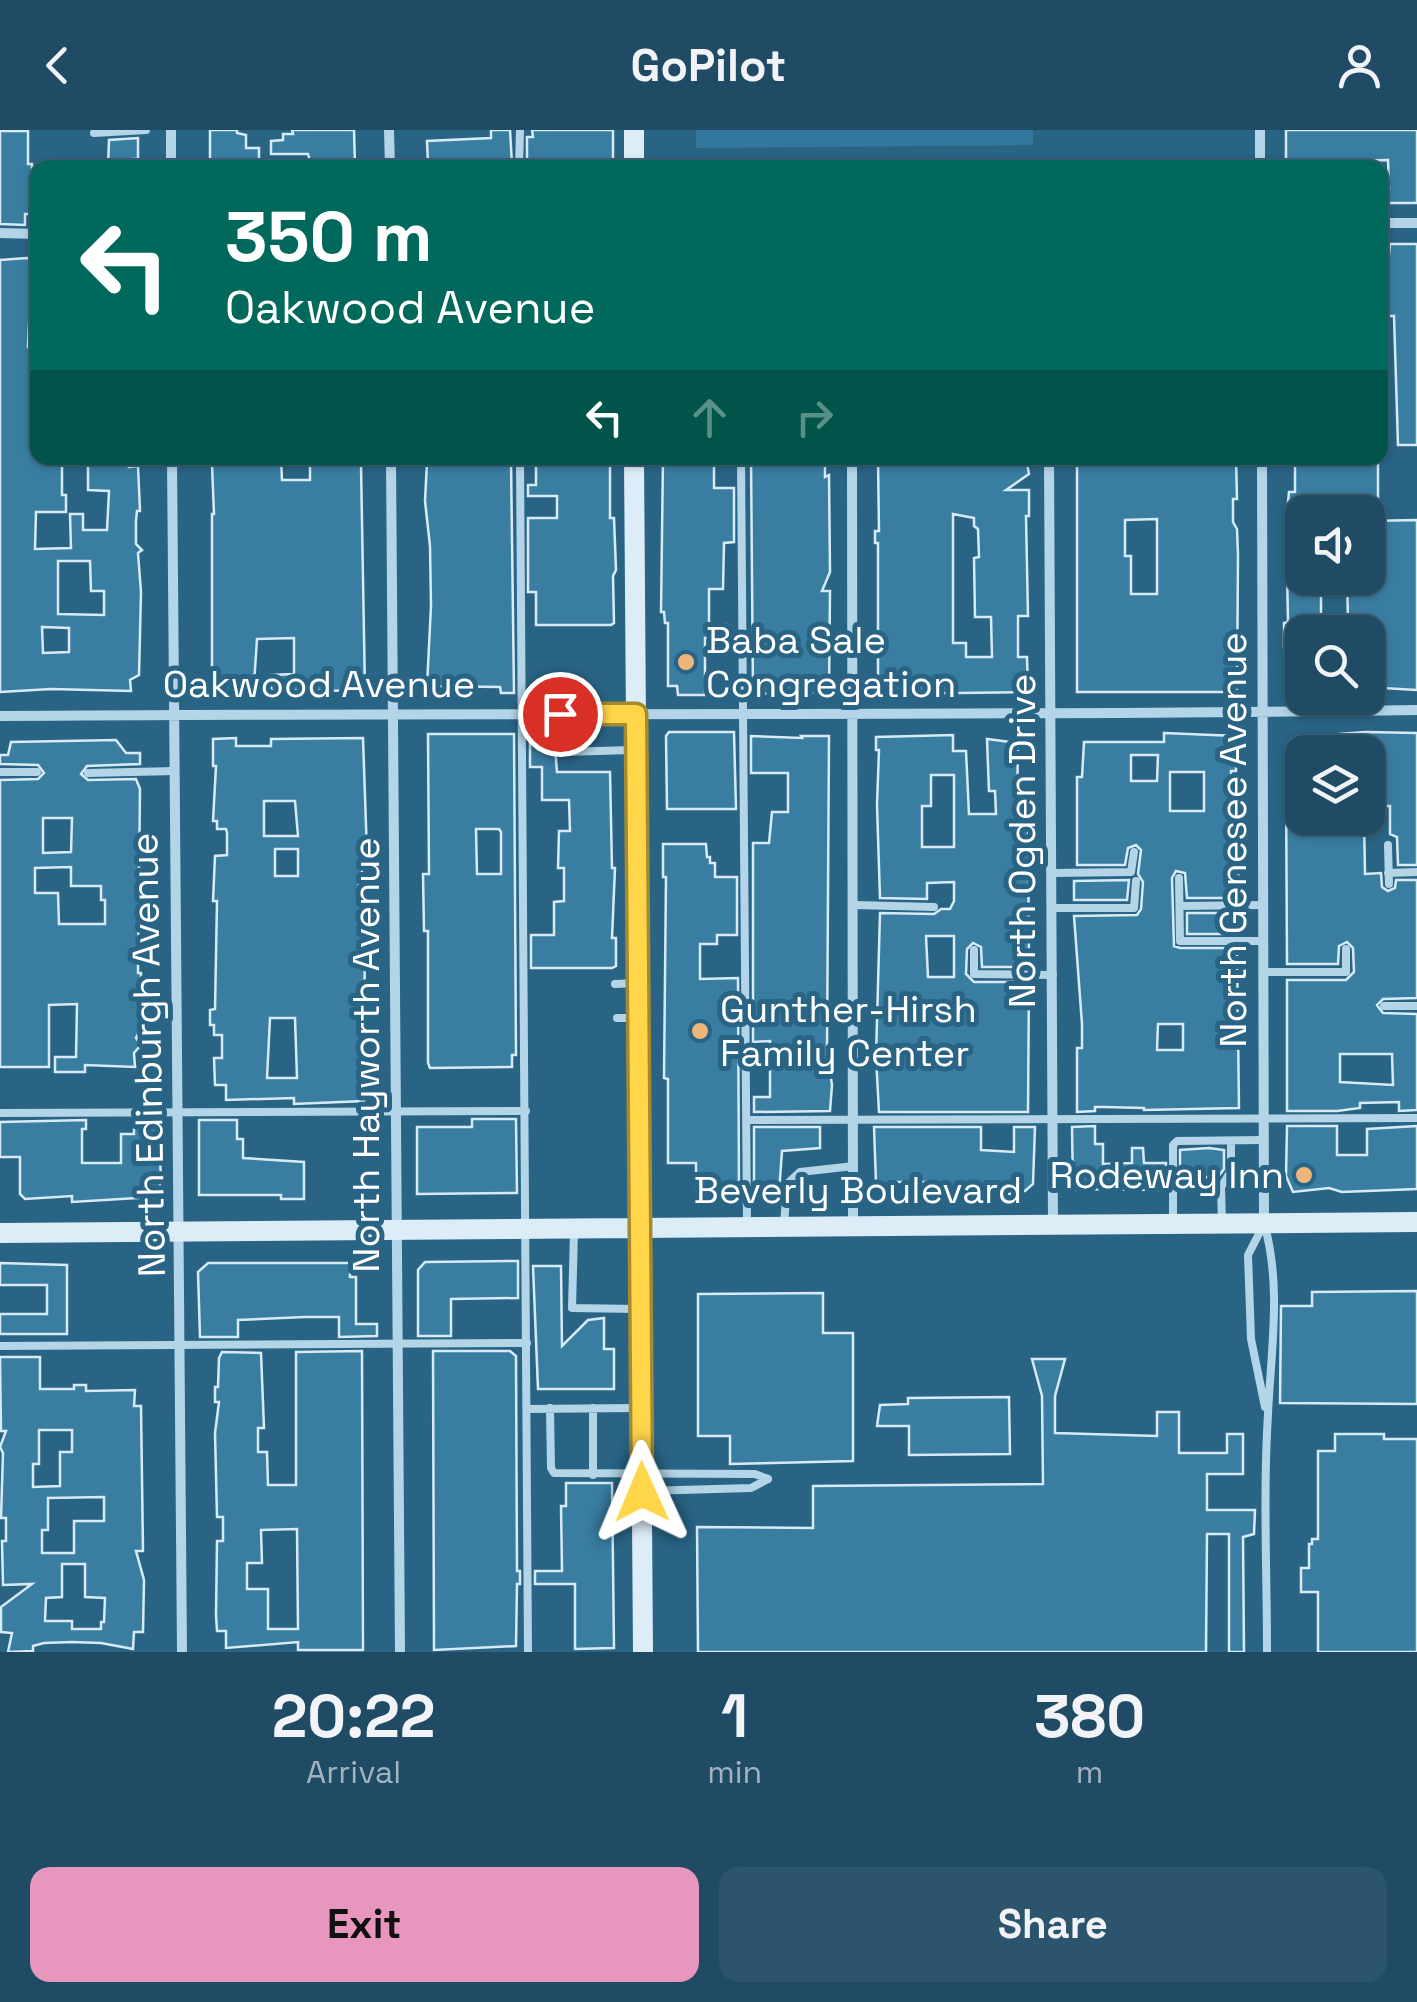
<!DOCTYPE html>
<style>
body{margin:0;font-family:"Space Grotesk",sans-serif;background:#2c556d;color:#f1f3f6;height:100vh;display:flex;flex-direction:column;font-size:38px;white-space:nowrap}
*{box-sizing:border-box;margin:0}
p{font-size:32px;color:#a1b3bf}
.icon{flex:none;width:55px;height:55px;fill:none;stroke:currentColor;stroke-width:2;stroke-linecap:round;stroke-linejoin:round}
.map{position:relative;height:1522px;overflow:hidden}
.details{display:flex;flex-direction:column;background:#1f4b64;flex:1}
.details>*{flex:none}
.hud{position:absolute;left:30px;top:30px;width:1358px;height:305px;border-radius:20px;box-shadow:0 2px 8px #0004,0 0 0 2px #3c6378;background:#00695c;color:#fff;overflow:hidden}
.buttons{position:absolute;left:1285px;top:365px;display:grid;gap:20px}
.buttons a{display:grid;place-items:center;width:100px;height:100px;border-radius:20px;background:#1f4b64;box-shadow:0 2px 8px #0004,0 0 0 2px #3c6378;font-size:50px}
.pin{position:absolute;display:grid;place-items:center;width:85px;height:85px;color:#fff;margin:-42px;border:5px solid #fff;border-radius:50%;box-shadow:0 2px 10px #0007}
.me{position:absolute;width:110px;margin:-55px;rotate:359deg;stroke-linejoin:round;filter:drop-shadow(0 0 8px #0008)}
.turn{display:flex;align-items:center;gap:35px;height:210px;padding:0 30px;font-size:45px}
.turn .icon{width:130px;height:130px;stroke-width:2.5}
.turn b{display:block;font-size:70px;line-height:85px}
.lanes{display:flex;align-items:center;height:95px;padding:0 30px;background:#0003;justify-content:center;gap:50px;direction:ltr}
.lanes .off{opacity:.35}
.eta{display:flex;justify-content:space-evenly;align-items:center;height:170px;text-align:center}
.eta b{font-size:60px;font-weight:700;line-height:70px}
.primary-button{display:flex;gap:20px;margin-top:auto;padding:20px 30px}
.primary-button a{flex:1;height:115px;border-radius:20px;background:#e797bd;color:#111;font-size:40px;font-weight:700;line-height:115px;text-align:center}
.primary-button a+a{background:#2c556d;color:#f1f3f6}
header{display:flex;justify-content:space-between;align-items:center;height:130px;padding:0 30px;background:#1f4b64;font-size:45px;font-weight:700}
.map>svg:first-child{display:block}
.green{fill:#33789c}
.building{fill:#397da1;stroke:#d7ebf6;stroke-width:2.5;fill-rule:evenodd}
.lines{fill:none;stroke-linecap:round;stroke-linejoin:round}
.lane{stroke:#b3d5e7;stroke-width:8}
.street{stroke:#b3d5e7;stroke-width:10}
.secondary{stroke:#ddedf7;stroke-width:20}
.route-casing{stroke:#a68a30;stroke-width:25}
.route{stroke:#ffd54a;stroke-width:18}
.poi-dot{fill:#efb67a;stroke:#296485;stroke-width:4}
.labels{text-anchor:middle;stroke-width:10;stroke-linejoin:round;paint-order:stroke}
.poi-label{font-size:38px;fill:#fff;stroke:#296485;text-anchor:start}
.street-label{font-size:38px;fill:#fff;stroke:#296485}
</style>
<header><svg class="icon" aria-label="back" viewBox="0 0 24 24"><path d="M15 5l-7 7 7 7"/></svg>GoPilot<svg class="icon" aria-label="person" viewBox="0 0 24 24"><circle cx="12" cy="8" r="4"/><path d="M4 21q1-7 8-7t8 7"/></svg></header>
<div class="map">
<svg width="1417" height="1522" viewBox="0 0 1417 1522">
<rect width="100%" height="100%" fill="#296485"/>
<!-- green -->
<path class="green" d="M696,0h337v15l-337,3z"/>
<!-- building -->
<path class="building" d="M210,0h27v3l9,2v13h13v19h-49z
M292,0h62l1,35h-44l-3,-11h-37v-13l12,-1v-6h10z
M491,0h19l2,34h-84l-1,-23 64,-3z
M532,0h81v38h-80v-4h-6v-27h6z
M1286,0h131v73h-35v-13l7,-1 -1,-29 -50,1v7h-52z
M0,1h28v33h4v10h3l3,40h-13v11l-25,-1z
M138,8v21h-5v9h-25l1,-28z
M1390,114h27v201h-19l-4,-129h-14v-20h5z
M27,128l11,2v63h-9l-1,24h10l-2,76 -5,1v22h7v12h24v37h4v17h-30l-1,37 36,-1 -1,-34h13v16h24l2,-39 -21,-1v-26l41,-1v4l9,-1 2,45h-3l-1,10v23l6,6 -4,3 3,39 -2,83 -9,5 1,11 -80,-2 -51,3v-432zM58,431h32l1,30h13v24l-46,-1zM42,497l27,1v24l-26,1z
M269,328h12l1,22h28v-15h51l4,226 -94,-1v-15l23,-1v-36l-37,1 -3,45h-20v8h-22v-178h2l-2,-49h54z
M536,328h74v60h4l2,52 -3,6 1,47 -3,2h-75v-33h-8v-74h29v-22h-29v-11h8z
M663,328h51v30h20v54l-10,1 -1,46h-14v35h17v14h-21v57h-27l-1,-9h-9v-63h-3l-1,-11h-3z
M751,328h74v19l4,-2 1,97 -8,19h8l-1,101 -76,2z
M1026,328l3,16 -23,16h23v26h-3l2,100h-10v41h9l1,35 -150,2v-151h-3v-12h4l-1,-72zM953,384l21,4v8l4,3 1,28 -5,1 1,59h16l1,40h-26v-14h-13z
M1077,328h49v3h31v-3h79l1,41h-4v23l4,7 1,26 -1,137h-160zM1157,389v75h-26v-38h-6v-36z
M1295,328h40v5h30v-5h13v54h-26v-4h-27l-9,4h-14v66h19v44l27,-1 -1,-43h21v-57l49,-1v170l-34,-2v4h-15v-60h-66v57h-15l-3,-42v-24l4,-1 -2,-100 3,-30h6z
M511,331l3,232h-13l-1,-6 -73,-1 4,-80 -1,-60 -5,-45 2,-39z
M669,602h65l2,77h-69l-1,-73z
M1366,602l51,1v132h-19l-1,-28 -7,-3v-28h-22v-54h-66v66h62l1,56 16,-1 1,14 6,4 7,-3 1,-8h21v118l-34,1 -6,6 6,8 34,1v96l-18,1v-9l-39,1v5l-23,3h-50v-131h59l8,-8 -1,-24 -6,-6 -8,4 -1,18h-51l-1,-187 4,-2 2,-36 48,1v-6zM1340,924h52l1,31 -53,-3z
M1164,603l72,3v35h-5v23h4l5,104h-53l-2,-25 -9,-2 -4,7 2,68 6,2h57l2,160 -95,2v-2l-41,-1h-8v4l-18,1v-64h5v-24l-8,-108 63,-1 4,-6 2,-27 -5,-8 3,-24 -5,-5 -8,3 -3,17h-48v-88h5l2,-35h80zM1131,625h27l-1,26h-26zM1170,642h34v39h-34zM1158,894h25v26h-26z
M428,604h86l2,321h-4v12l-82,1 -2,-5v-132h-4l-1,-57h6zM476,699h23l2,3v42h-24z
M530,604h24l3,38h53l2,96h3l-3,70h4v28l-4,2h-81v-33h23v-33l10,-1v-33h-6l1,-37h11l-1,-31h-27v-33h-12z
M953,605v16h13l3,63h27l-1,-23h-6l-2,-52 31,4 -1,70h11l1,154h-47l-1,-20 -8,-4 -6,6 -1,25 8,8h55l-1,130h-149l-3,-55 4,-144 54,1 7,-5h9l4,-8v-19l-27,1v16l-47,-1 -3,-93 2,-55h-3v-13zM931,645h23v72h-32v-41h9zM926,806h28v41h-26z
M751,606l51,2 -1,-2h28l-2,317 5,32 -2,26 -76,1v-15h16v-56l-17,1v-199h16l3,-31h16v-39h-37z
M236,608v8h35v-7l92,-1 4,116h-5v30h-3l1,24h5l-1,193 -70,3v-6l-68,2v-15h-11l-1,-27h8v-23h-8v-10h-4v-15l5,-1 2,-108h-4l2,-45 12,-1v-22l-1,-4h-9v-8h-4l3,-55h-3v-27zM264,671h31l3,35h-34zM275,719h23v27h-23zM270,888h25l2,60h-30z
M116,610l10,13h14v11l-53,2 -6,8 7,6 48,-1 4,10 -2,184h3v45h5l-10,20 5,7 -7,8 1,14 -50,-2v7h-30v-15h21l1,-53 -28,1v62h-49v-287l38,-1 6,-6 -6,-8 -38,-1v-9h8l3,-13zM43,688h29l-1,34 -28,1zM71,737v19h30v14h4v24h-46l-1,-31h-23v-25z
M663,714h43l1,13h3v6h5v14h22v58h-20v9h-17v35l38,-1 1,214h-43v-29h-28v-84l-4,-1 2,-201h-3z
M1129,750l-2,20h-53v-19z
M1187,783h49l-1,21h-48z
M472,989h44l1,74 -100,1v-67h55z
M86,990v9h-4v34h39v-29h13v-14h24l3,58 -2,14 -5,5 -82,5v-6l-47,3 -5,-5v-37h-20v-35z
M199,990h38v19h6v19l61,4v37h-23v-4h-82z
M1095,996v18h8v20l29,-1v-15h11l1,15h22v15l-9,2 1,10 -85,-1 -1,-62z
M1287,996h50v29h30v-26l50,-3v63l-75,3 -13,-4 -36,4 -7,-16z
M754,997h66v21l-38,3 -3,42h-25z
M874,997h107v23l33,2v-25h21l-2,57 -8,7h-14v3l-84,-2v-10h-30l-7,8h-9l-5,-7z
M1209,1018l15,2v19l-6,8 -38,1v-28z
M518,1131v37l-67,1v37h-33v-66l7,-8z
M0,1133l67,2v69h-67v-20h47v-29h-47z
M208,1133h142v14h6v47h21v12l-38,1v-20h-34l-67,3v17h-38l-2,-65z
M533,1136h28l1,80 26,-26 16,-2v31h10v40h-76z
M1417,1161v113l-137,-1 1,-97h31v-14z
M823,1163v40h30v128l-123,3v-28h-32v-142z
M362,1221l1,299h-65v-8l-72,6v-17h-9l-1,-16 1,-74h6v-24h-6l-2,-84 4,-31h-4v-15h3l1,-29 3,-6 39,1 3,75h-6v24h9l1,33h28v-133zM297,1399l1,100h-30v-40h-21v-26h15l-1,-33z
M433,1221h77l6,5 1,215h3v13h-3l-1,62 -82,4z
M0,1227h40v32h34v-4h12v6l49,-1 -1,16h7l2,145h-7l8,29 -1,52h-9l-1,17 -32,-6 -29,-1 -28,1 -11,3v5l-25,1 4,-19 -11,-1v-25l31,-23 -29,1 -1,-44h4v-23h-5l2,-65 -3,-6 6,-16h-5zM39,1300h33v22h-12v34l-27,1v-23h6zM104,1367v24h-30v32h-32v-23h6v-32zM62,1434h23v33l20,1 -1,24h-3v7h-29v-8h-27l1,-23 16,-1z
M1032,1229h33l-10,37v37l102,3v-24h22v41h48v-19h16v40h-36v36h48l-1,24 -11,3 1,115h-15v-118h-22l-1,118h-508l-1,-125 116,1v-42l230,-2 -1,-88z
M1009,1267l1,57 -101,1v-29h-32l3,-21 28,-1v-6z
M1335,1304h49v5h33v213h-99v-60h-17v-24h8v-24h3v-5h6v-88h17z
M566,1353h46l2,165 -39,1v-65h-40v-13h27l-1,-65h5z"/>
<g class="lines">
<!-- lane -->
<path class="lane" d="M94,3l52,-3
M519,38l1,-38
M520,328l8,1194
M741,328l6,765
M548,566v19
M589,566v16
M560,584l2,38 70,-2
M0,642h37
M88,643l87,-2
M1388,715l1,39
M1052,743l79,-1 3,-20
M1388,743l29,-1
M1179,748l1,63h83
M853,775l81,2
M1180,776l83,-1
M1052,778h82l2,-27
M974,820v24l79,1
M1263,842h83v-23
M615,854l22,-1
M1384,876h33
M617,888h20
M0,983l526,-2
M746,990l671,-2
M1173,1057h48l10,-16v-30
M1221,1057l1,36
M1173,1090v-75l4,-4 87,-1
M1264,1093c18,63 7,126 4,191 -5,79 -1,159 -1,238
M784,1095l3,-41 13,-12 54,-6
M1263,1096l-15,29 3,84 14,68
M574,1101l-2,77 65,1
M0,1216l527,-3
M550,1278l1,60 3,5 201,1 13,5
M593,1278v67
M527,1279l110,-1
M645,1361l106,-3 17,-9"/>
<!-- street -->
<path class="street" d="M171,0v38
M389,0l1,38
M1260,0v38
M1380,93h37
M0,103l38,1
M172,328l10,1194
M391,328l9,1194
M852,328l1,767
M1049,328l4,767
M1262,328l2,765
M0,586c472,-4 944,1 1417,-6"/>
<!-- secondary -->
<path class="secondary" d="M634,38v-38
M634,328l9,1194
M0,1103l1417,-11"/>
</g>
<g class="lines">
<!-- route casing -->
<g class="route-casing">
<path id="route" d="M560,584h76l6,778"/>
</g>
<!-- route -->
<use href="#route" class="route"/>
</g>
<!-- markers -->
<g class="poi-dot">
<circle cx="686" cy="532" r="10"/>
<circle cx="700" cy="901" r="10"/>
<circle cx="1304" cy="1045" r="10"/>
</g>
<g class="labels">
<!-- poi labels -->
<g class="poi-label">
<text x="706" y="523">Baba Sale<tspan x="706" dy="44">Congregation</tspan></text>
<text x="720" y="892">Gunther-Hirsh<tspan x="720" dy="44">Family Center</tspan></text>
<text x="1284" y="1058" text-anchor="end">Rodeway Inn</text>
</g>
<!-- street labels -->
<g class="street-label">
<text x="319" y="567">Oakwood Avenue</text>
<text transform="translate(1233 710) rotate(-90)" y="13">North Genesee Avenue</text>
<text transform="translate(1022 711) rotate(-90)" y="13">North Ogden Drive</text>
<text transform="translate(148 925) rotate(-91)" y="13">North Edinburgh Avenue</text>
<text transform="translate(366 925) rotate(-90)" y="13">North Hayworth Avenue</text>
<text x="858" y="1073">Beverly Boulevard</text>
</g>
</g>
</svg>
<div class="buttons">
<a><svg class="icon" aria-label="sound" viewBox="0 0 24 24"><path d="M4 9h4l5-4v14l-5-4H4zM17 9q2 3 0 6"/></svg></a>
<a><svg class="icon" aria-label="search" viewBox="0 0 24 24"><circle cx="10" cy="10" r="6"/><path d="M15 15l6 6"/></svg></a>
<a><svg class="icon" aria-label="layers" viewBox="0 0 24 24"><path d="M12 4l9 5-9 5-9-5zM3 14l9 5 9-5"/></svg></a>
</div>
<div class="pin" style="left:560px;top:584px;background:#d93025"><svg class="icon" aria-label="arrive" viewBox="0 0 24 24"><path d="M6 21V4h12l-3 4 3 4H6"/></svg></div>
<svg class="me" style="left:642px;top:1362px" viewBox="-20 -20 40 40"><path d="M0-17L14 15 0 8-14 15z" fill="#ffd54a" stroke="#fff" stroke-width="4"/></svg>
<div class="hud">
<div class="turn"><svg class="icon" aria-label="left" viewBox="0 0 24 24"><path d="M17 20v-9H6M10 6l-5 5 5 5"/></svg><div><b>350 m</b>Oakwood Avenue</div></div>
<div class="lanes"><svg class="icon" aria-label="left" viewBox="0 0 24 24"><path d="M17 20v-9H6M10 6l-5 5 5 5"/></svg><svg class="icon off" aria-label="ahead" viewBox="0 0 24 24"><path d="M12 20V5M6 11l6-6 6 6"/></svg><svg class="icon off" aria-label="right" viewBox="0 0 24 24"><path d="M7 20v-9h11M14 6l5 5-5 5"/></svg></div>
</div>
</div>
<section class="details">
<div class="eta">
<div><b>20:22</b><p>Arrival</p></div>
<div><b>1</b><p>min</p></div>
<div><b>380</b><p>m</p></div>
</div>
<div class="primary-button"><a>Exit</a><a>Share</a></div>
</section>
